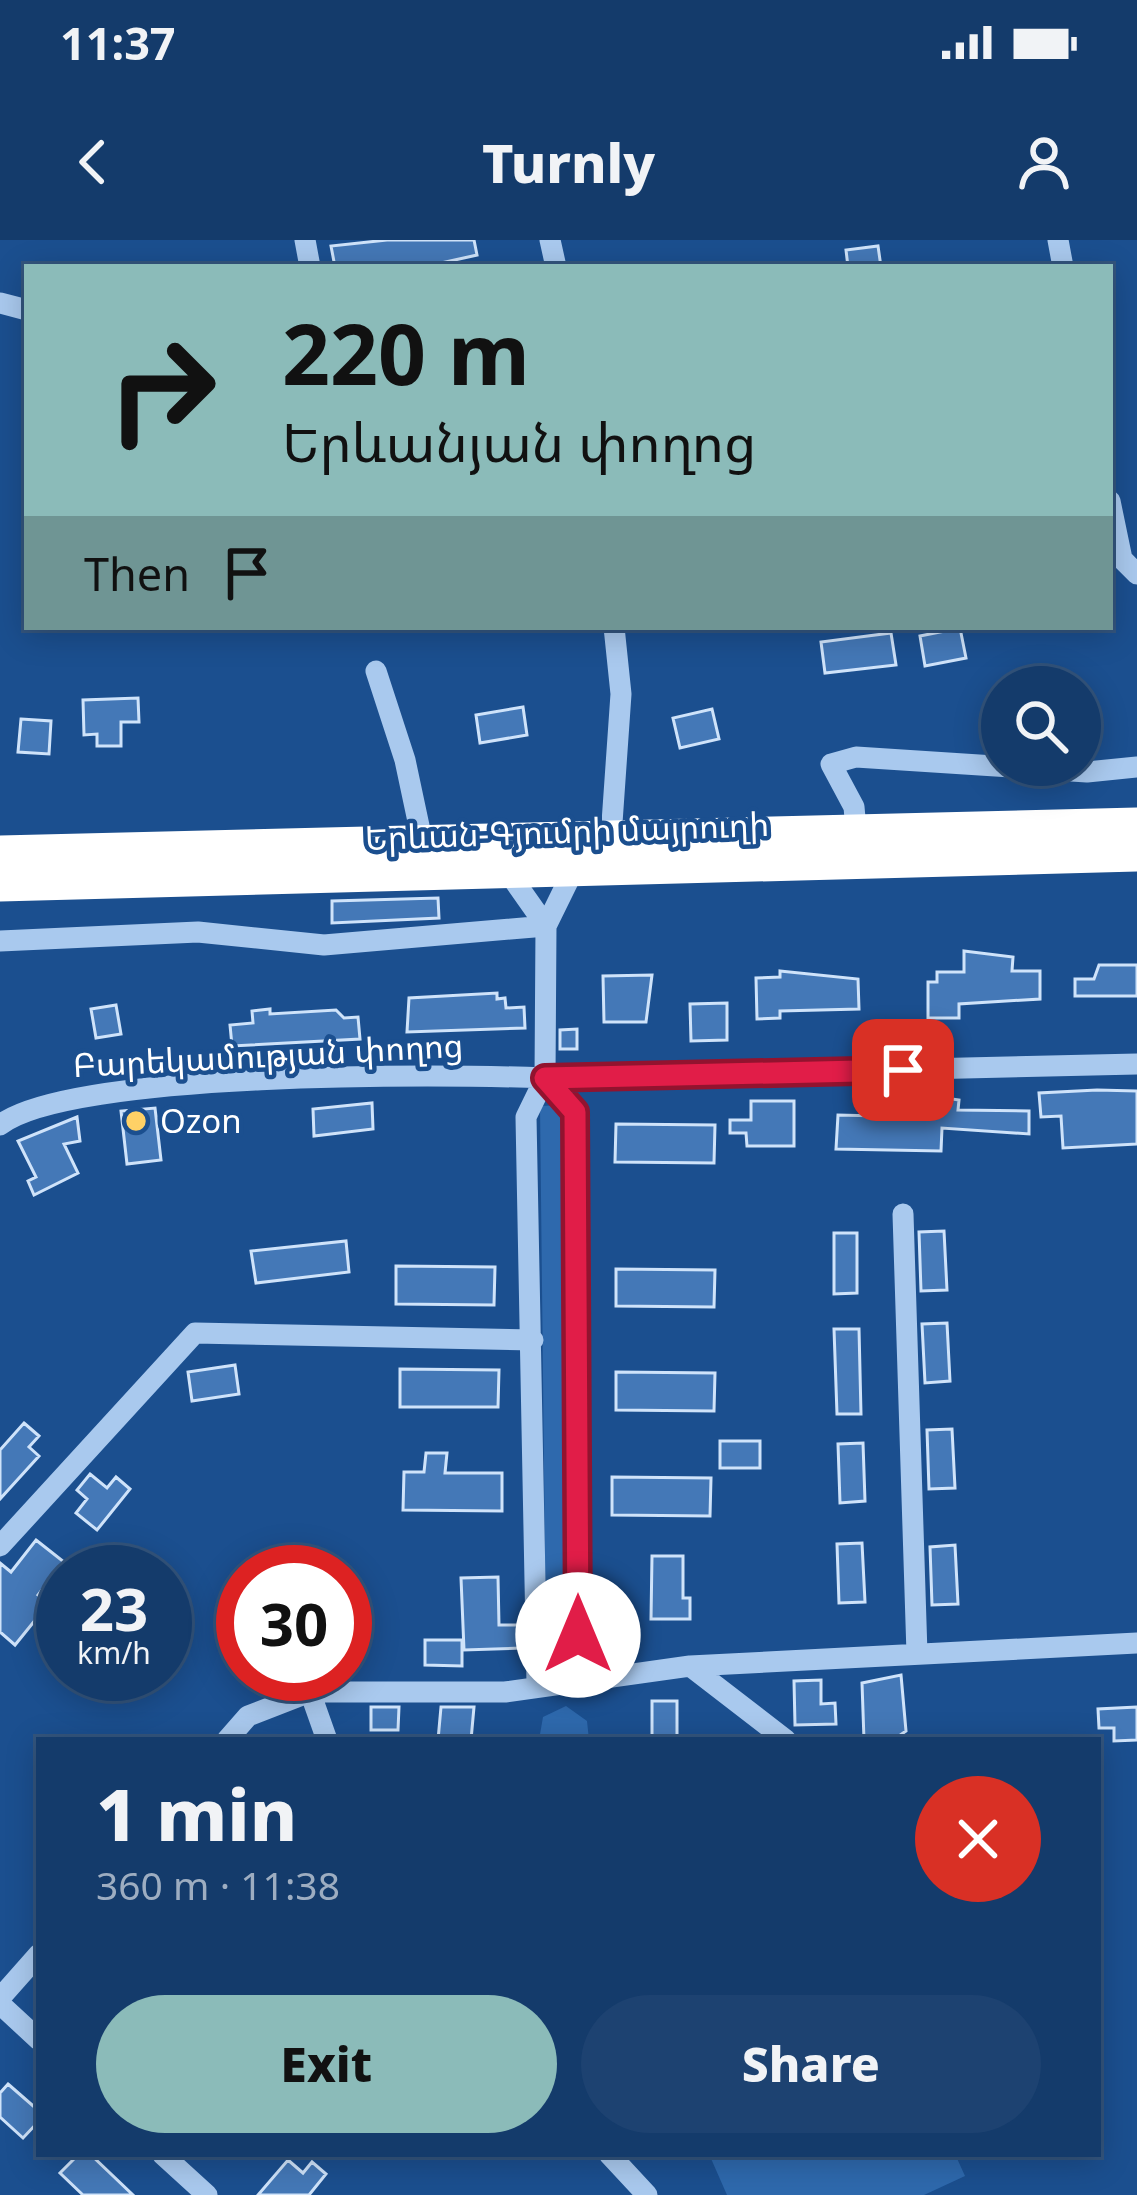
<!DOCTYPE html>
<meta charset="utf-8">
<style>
body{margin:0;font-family:"Noto Sans","Noto Sans Armenian",sans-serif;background:#1d4271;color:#f1f3f6;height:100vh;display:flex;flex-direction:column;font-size:45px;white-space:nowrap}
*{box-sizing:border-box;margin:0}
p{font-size:39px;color:#9dadc1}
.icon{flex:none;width:66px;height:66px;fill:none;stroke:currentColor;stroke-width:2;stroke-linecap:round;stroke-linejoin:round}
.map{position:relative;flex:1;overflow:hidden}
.sheet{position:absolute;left:36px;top:1497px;width:1065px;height:420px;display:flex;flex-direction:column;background:#143b6b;border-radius:0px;box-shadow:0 6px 30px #0003,0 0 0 3px #33557e}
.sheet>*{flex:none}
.banner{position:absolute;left:24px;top:24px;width:1089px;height:366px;border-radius:0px;box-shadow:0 6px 30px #0003,0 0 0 3px #33557e;background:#8bbbb9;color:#111;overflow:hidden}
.controls{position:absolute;left:981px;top:426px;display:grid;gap:24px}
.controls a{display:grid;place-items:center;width:120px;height:120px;border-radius:50%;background:#143b6b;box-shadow:0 6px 30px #0003,0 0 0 3px #33557e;font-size:60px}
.speed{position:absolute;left:36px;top:1305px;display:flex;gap:24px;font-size:60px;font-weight:700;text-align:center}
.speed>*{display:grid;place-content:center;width:156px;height:156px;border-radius:50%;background:#143b6b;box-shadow:0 6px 30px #0003,0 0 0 3px #33557e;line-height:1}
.speed small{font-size:30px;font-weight:400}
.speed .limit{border:18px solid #d22;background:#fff;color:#111}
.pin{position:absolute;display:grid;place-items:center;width:102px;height:102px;color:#fff;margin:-51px;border-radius:24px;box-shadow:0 6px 18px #0006}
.me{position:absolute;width:132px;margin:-66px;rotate:0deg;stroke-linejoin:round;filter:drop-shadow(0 0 9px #0008)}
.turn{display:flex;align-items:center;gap:42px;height:252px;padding:0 60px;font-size:54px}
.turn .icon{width:156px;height:156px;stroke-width:2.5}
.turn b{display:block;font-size:84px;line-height:102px}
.then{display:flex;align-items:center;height:114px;padding:0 60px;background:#0003;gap:24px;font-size:45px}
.round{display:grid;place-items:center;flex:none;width:126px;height:126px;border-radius:63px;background:#1d4271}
.summary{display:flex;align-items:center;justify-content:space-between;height:204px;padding:0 60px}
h1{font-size:72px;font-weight:800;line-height:90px}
.cta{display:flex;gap:24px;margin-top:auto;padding:24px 60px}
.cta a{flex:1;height:138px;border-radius:72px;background:#8bbbb9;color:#111;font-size:48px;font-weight:800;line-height:138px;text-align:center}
.cta a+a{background:#1d4271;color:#f1f3f6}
.status{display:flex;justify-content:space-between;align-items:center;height:84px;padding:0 60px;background:#143b6b;direction:ltr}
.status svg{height:33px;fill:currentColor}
header{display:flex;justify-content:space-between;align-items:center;height:156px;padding:0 60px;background:#143b6b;font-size:54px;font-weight:800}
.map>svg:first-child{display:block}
.green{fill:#2e69ad}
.building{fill:#4478b7;stroke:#cfe3fa;stroke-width:3}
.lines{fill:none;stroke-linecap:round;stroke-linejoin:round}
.minor{stroke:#a9c9ee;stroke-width:21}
.highway{stroke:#fff;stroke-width:33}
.route-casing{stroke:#92132f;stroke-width:30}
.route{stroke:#e11d48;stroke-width:21}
.poi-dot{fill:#ffd166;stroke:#1b4f8f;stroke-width:4.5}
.labels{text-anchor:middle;stroke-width:9;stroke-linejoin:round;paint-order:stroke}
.street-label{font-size:33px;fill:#fff;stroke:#1b4f8f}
.poi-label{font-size:33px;fill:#fff;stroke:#1b4f8f;text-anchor:start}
</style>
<div class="status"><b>11:37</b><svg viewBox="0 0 49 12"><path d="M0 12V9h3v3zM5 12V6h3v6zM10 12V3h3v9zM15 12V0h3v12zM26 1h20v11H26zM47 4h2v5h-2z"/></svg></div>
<header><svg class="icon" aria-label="back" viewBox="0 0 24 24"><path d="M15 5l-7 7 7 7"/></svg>Turnly<svg class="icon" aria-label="person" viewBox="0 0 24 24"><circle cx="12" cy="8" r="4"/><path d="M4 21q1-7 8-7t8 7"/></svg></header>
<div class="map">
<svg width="1137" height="1955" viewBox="0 0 1137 1955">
<rect width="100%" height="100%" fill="#1b4f8f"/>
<!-- green -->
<path class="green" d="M564,865l5,542h-23l-6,-541z
M566,1466l21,15 2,19h-50l4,-23z
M709,1914h246l10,22 -41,19h-197z"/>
<!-- building -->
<path class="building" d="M387,0h87l3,15 -54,12h-88l-4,-21z
M878,6l3,21h-33l-2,-17z
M960,388l6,30 -41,8 -5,-30z
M891,393l5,32 -71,8 -4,-31z
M138,458l1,24h-18v24h-24v-12l-13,1 -1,-35z
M523,467l4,28 -47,8 -4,-28z
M712,469l7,30 -39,9 -7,-30z
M21,479l30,2 -2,33 -31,-2z
M438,658l1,20 -107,5v-22z
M964,711l49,6 -1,14h28v28l-81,5v14h-31v-36h9v-10h27z
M1099,725h38v31h-62v-17h19z
M780,731l78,8 1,30 -79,2v7l-23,1 -1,-41 24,-1z
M652,735l-6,47h-42l-1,-46z
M497,753v6l8,-1 1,10 18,-1 1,21 -118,4 2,-34z
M727,763v37l-36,1 -1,-37z
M116,765l5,29 -25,4 -5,-29z
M270,769v5l66,-4 8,8 14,-1 2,22 -128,7 -2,-21 23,-2 -1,-12z
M577,789v20h-17v-19z
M879,848l80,12 -1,10 71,1v23l-87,-6 -1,23 -105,-2 2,-34 40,1z
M1097,850l40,1v53l-74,4 -2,-32 -20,1 -2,-24z
M751,861h43v45h-47l-1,-13h-16v-13h21z
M372,863l1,26 -59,7 -1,-27z
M155,868l6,52 -34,4 -6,-53z
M77,877l3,24 -16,3 14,29 -44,22 -6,-14 8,-4 -18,-36z
M616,884l99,1 -1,38 -99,-1z
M944,991l3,59 -26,1 -2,-59z
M834,993h23v60l-23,1z
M346,1001l3,31 -93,11 -5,-32z
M396,1026l99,1 -1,38 -98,-1z
M616,1029l99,1 -1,37 -98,-1z
M947,1083l3,58 -25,2 -3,-59z
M834,1089h25l2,85h-24z
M235,1125l4,29 -47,7 -4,-29z
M400,1129l99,1 -1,37h-98z
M616,1132l99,1 -1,38 -98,-1z
M24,1183l15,13 -10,11 10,9 -39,43v-49z
M952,1189l3,59 -26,1 -2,-59z
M720,1201h40v27h-40z
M863,1203l2,58 -25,2 -2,-59z
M426,1213h21l-2,20h57v38l-99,-1 1,-38h20z
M90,1234l17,14 9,-11 14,12 -33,41 -21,-17 11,-14 -10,-9z
M612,1237l99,1 -1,38 -98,-1z
M36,1300l28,22 -26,33 11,8 -34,42 -15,-13v-69l11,9z
M862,1303l3,59 -26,1 -2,-59z
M955,1305l3,59 -26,1 -2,-58z
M652,1316h31v42h7v21h-39z
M498,1337l1,48h22v23l-57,2 -3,-72z
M425,1400h37v26l-37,-1z
M901,1435l5,56 -13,9h-29l-2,-57z
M821,1440v24l14,-1 1,21 -41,1 -1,-44z
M652,1461h25v39h-25z
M371,1467h28l-1,23h-27z
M441,1467h33l-3,33h-33z
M1137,1467v33l-23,1v-13h-15l-1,-19z
M8,1844l31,27v10l-16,17 -23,-21v-24z
M79,1914h11l43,41h-50l-23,-22z
M288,1920l15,13 9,-11 14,12 -17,21h-51z"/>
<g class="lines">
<!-- minor -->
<path class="minor" d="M305,0l5,27
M550,0l6,27
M1058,0l5,27
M0,63l27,7
M1110,261l12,58 15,15
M376,431l29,89 17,80
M856,589l-2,-22 -23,-43 25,-7 231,15 50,-5
M611,597l10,-143 -7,-67
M508,632l38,54
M0,701l198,-9 126,13 222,-19
M545,838l30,33 4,572
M0,885c69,-54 445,-51 545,-47l592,-14
M903,974l14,440
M0,1306l195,-213 338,7
M690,1426l96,74
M537,1444l-11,-567 19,-39 1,-152 27,-55
M310,1452l17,48
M227,1500l21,-24 62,-24h195l185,-26 447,-23
M0,1758l39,-44
M0,1764l39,36
M162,1914l45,41
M609,1914l38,41"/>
<!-- highway -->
<path class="highway" d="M0,612l1137,-28
M0,645l1137,-30"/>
</g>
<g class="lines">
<!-- route casing -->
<g class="route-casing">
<path id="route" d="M578,1395l-3,-523 -30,-34 358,-8"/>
</g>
<!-- route -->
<use href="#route" class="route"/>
</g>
<!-- markers -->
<circle class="poi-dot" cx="136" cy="881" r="12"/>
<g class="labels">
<!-- street labels -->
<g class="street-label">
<text transform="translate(567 591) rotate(-2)" y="12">Երևան-Գյումրի մայրուղի</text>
<text transform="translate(268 815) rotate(-3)" y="12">Բարեկամության փողոց</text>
</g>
<!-- poi labels -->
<g class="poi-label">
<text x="160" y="893">Ozon</text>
</g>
</g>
</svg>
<div class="controls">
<a><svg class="icon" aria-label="search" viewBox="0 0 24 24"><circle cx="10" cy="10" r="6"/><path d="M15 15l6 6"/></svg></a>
</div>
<div class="speed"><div>23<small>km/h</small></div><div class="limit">30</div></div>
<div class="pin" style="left:903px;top:830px;background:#d93025"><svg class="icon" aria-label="arrive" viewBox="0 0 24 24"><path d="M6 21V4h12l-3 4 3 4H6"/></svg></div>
<svg class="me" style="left:578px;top:1395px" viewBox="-20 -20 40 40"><circle r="19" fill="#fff"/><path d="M0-13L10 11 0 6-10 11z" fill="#e11d48"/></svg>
<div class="banner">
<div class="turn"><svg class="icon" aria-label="right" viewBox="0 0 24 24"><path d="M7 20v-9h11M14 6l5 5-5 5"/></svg><div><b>220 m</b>Երևանյան փողոց</div></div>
<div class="then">Then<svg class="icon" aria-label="arrive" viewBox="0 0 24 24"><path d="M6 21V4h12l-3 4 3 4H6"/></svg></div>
</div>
<section class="sheet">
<div class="summary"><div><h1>1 min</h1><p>360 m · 11:38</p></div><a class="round" style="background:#d93025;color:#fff"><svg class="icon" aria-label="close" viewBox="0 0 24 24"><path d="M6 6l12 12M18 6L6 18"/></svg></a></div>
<div class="cta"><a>Exit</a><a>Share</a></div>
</section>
</div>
